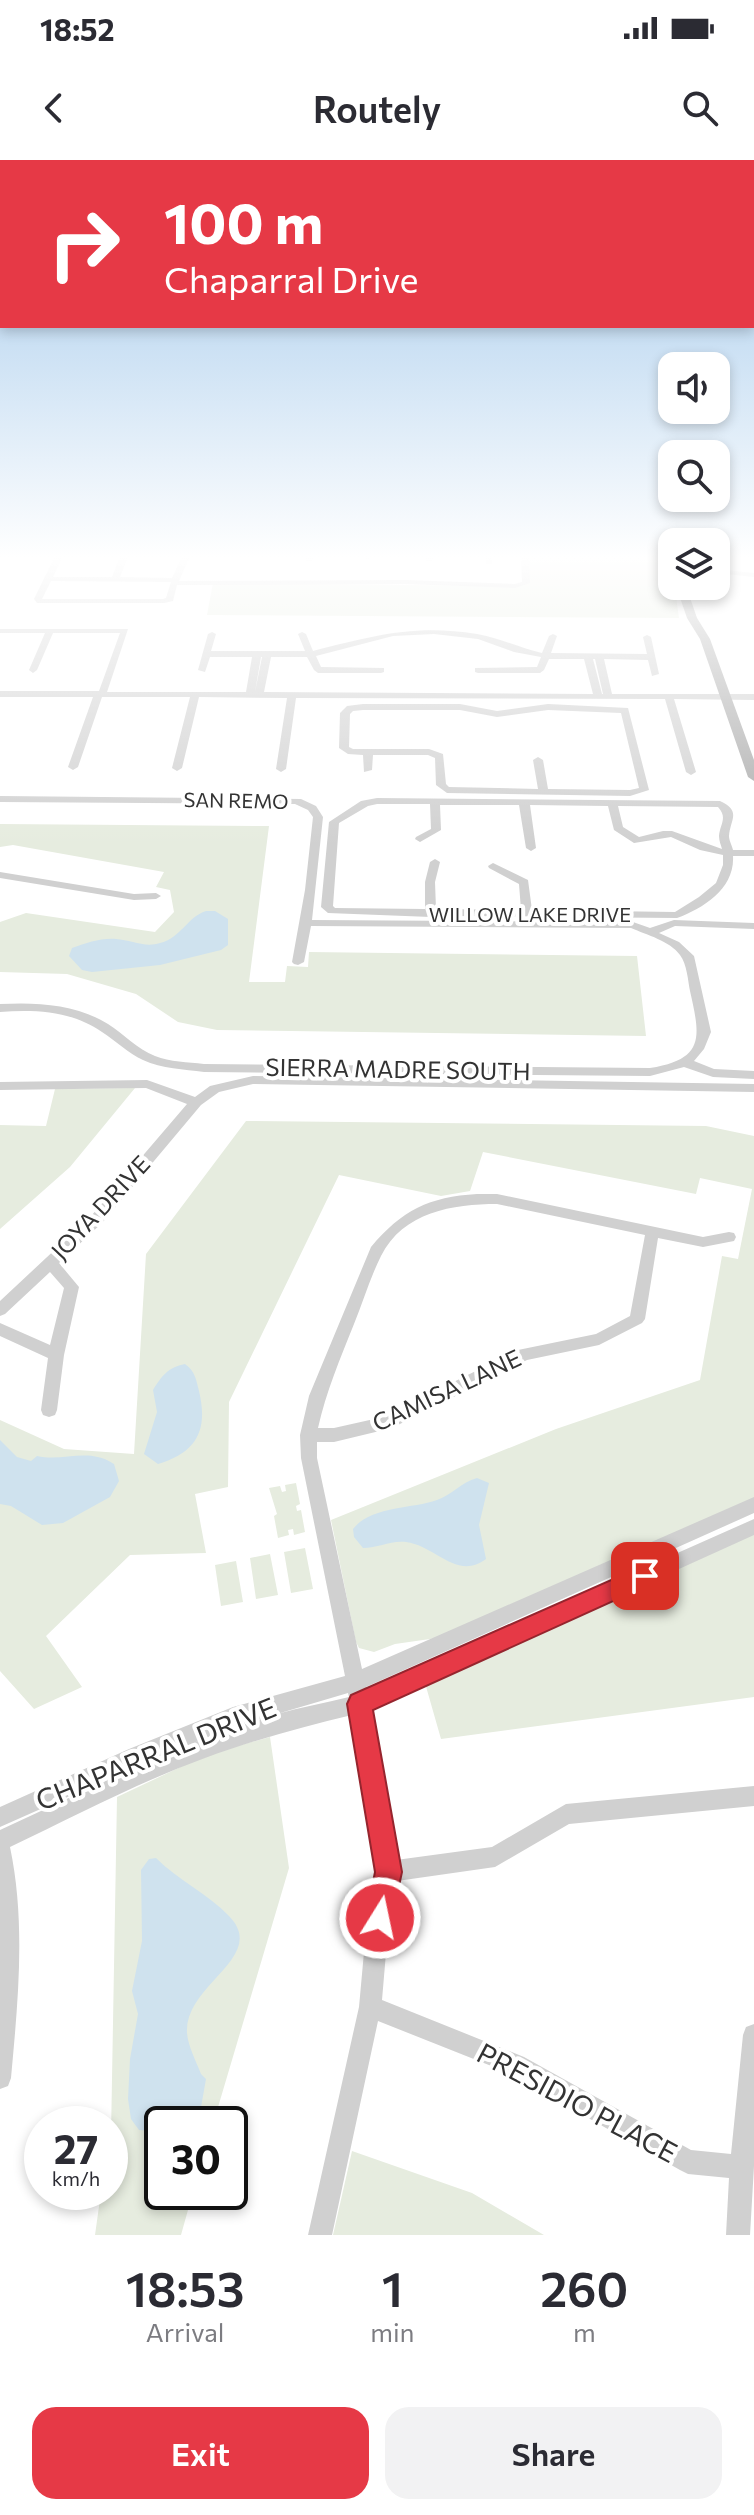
<!DOCTYPE html>
<style>
body{margin:0;font-family:Commissioner,sans-serif;background:#f2f2f3;color:#2b2b33;height:100vh;display:flex;flex-direction:column;font-size:30px;white-space:nowrap}
*{box-sizing:border-box;margin:0}
p{font-size:26px;color:#7c7c81}
.icon{flex:none;width:44px;height:44px;fill:none;stroke:currentColor;stroke-width:2;stroke-linecap:round;stroke-linejoin:round}
.map{position:relative;height:2075px;overflow:hidden}
.side{display:flex;flex-direction:column;background:#fff;flex:1}
.side>*{flex:none}
.guide{position:absolute;left:0px;top:0px;width:754px;height:168px;box-shadow:0 4px 12px #0003;background:#e63946;color:#fff;overflow:hidden}
.controls{position:absolute;left:658px;top:192px;display:grid;gap:16px}
.controls a{display:grid;place-items:center;width:72px;height:72px;border-radius:16px;background:#fff;box-shadow:0 4px 12px #0003;font-size:40px}
.speed{position:absolute;left:24px;top:1946px;display:flex;gap:16px;font-size:40px;font-weight:700;text-align:center}
.speed>*{display:grid;place-content:center;width:104px;height:104px;border-radius:50%;background:#fff;box-shadow:0 4px 12px #0003;line-height:1}
.speed small{font-size:20px;font-weight:400}
.speed .limit{border:4px solid #111;border-radius:12px;background:#fff;color:#111}
.pin{position:absolute;display:grid;place-items:center;width:68px;height:68px;color:#fff;margin:-34px;border-radius:16px;box-shadow:0 4px 12px #0006}
.me{position:absolute;width:88px;margin:-44px;rotate:10deg;stroke-linejoin:round;filter:drop-shadow(0 0 6px #0008)}
.turn{display:flex;align-items:center;gap:28px;height:168px;padding:0 32px;font-size:36px}
.turn .icon{width:104px;height:104px;stroke-width:2.5}
.turn b{display:block;font-size:56px;line-height:68px}
.eta{display:flex;justify-content:space-evenly;align-items:center;height:136px;text-align:center}
.eta b{font-size:48px;font-weight:600;line-height:56px}
.button{display:flex;gap:16px;margin-top:auto;padding:16px 32px}
.button a{flex:1;height:92px;border-radius:24px;background:#e63946;color:#fff;font-size:32px;font-weight:600;line-height:92px;text-align:center}
.button a+a{background:#f2f2f3;color:#2b2b33}
.status{display:flex;justify-content:space-between;align-items:center;height:56px;padding:0 40px;background:#fff;direction:ltr}
.status svg{height:22px;fill:currentColor}
header{display:flex;justify-content:space-between;align-items:center;height:104px;padding:0 32px;background:#fff;font-size:36px;font-weight:600}
.map>svg:first-child{display:block}
.green{fill:#e6ecdf}
.water{fill:#cfe2ee}
.lines{fill:none;stroke-linecap:round;stroke-linejoin:round}
.minor{fill:#d0d0d0;fill-rule:evenodd}
.major{fill:#ababab;fill-rule:evenodd}
.route{fill:#e63946;stroke:#96252e;stroke-width:2}
.labels{text-anchor:middle;stroke-width:8;stroke-linejoin:round;paint-order:stroke}
.far-street-label{font-size:20px;fill:#333;stroke:#fff}
.street-label{font-size:24px;fill:#333;stroke:#fff}
.near-street-label{font-size:28px;fill:#333;stroke:#fff}
</style>
<div class="status"><b>18:52</b><svg viewBox="0 0 49 12"><path d="M0 12V9h3v3zM5 12V6h3v6zM10 12V3h3v9zM15 12V0h3v12zM26 1h20v11H26zM47 4h2v5h-2z"/></svg></div>
<header><svg class="icon" aria-label="back" viewBox="0 0 24 24"><path d="M15 5l-7 7 7 7"/></svg>Routely<svg class="icon" aria-label="search" viewBox="0 0 24 24"><circle cx="10" cy="10" r="6"/><path d="M15 15l6 6"/></svg></header>
<div class="map">
<svg width="754" height="2075" viewBox="0 0 754 2075">
<rect width="100%" height="100%" fill="#fff"/>
<!-- green -->
<path class="green" d="M523,394h109l10,5 29,2 8,57 -472,-3 6,-32 302,3 11,-3z
M0,664l269,2 -20,156h36l2,-16 21,1 1,-15 328,4 9,80 -429,-6 -39,-8 -42,-28 -69,-20 -67,-2v-50l26,-9 129,19 19,-20 -4,-22 -14,-3 8,-15 -151,-27 -13,2z
M135,928l-65,79 -70,62v-104l46,1 9,-37z
M246,961l460,5 48,10v362l-317,140 -42,6 -21,8 -15,-4 -3,-6 -25,-122 225,-91 144,-49 22,-124 16,3 14,-70 -52,-11 -4,16 -213,-42 -13,39 -29,5 -102,-21 -110,227 -1,85 -33,7 11,59 -76,2 -84,81 36,51 -48,22 -34,-38v-251l64,29 70,5 12,-200z
M296,1323l4,21 -4,2 1,5 4,-1 4,22 -11,3 -1,-6 -5,1 1,5 -11,3 -4,-22 3,-2 -8,-26 11,-2 2,6 4,-1 -1,-6z
M754,1373v164l-313,42 -16,-56z
M305,1388l8,41 -22,4 -7,-41z
M270,1394l8,41 -22,4 -6,-41z
M236,1401l7,41 -22,4 -6,-41z
M270,1577l19,131 -76,256h-51v68h31l-12,43h-86l6,-43h9l7,-395 91,-43z
M352,1991l120,42 72,42h-211z"/>
<!-- water -->
<path class="water" d="M206,751h9l13,8v26l-7,5 -61,15 -68,7 -10,-2 -13,-14 3,-8c15,-5 28,-10 44,-9 15,1 29,9 44,4 21,-5 27,-26 46,-32z
M185,1204c10,7 11,15 14,27 9,38 -1,61 -41,73l-14,-10 13,-42 -4,-22c8,-13 15,-23 32,-26z
M0,1280l17,17 14,4 6,-5c27,6 51,-9 77,8l5,17 -9,16 -47,26 -21,2 -31,-19 -11,-2z
M477,1318l12,5 -10,42 7,34c-29,22 -50,-13 -80,-17 -15,-2 -28,6 -43,6l-9,-11 -1,-8c18,-23 59,-20 84,-29 15,-5 24,-18 40,-22z
M156,1698c22,22 52,36 73,58 40,41 -45,68 -42,117 1,13 9,28 14,41l5,5 -8,45h-36v8l-23,-2 -8,-11 -3,-20 2,-40 8,-45 -6,-23 10,-50 -1,-71 8,-11z"/>
<g class="lines">
<!-- minor -->
<path class="minor" d="M56,394h8l-11,23h59l9,-23h8l-9,23 52,1 11,-24h8l-12,27 226,-1 110,4 7,-2 -1,-28h8l1,29 -15,5 -110,-4 -228,1 -4,16 -9,2h-127l-3,-4zM51,421l120,1 -5,16 -3,1h-121z
M306,394h8l-2,7h-6z
M365,394h8v4l-7,2z
M425,394h8l-1,7h-6z
M484,394h8v10h-6z
M716,409l38,4v4l-38,-4z
M0,469h128l-21,63h139l6,-35h-42l-5,15 -7,-2 10,-36 4,-2 4,2 -5,17h94l-7,-17 4,-2 4,2 7,17c60,-15 101,-27 164,-17 22,4 43,14 65,19l7,-17 4,-2 4,2 -6,17 96,1 -4,-17 4,-2 4,2 8,37 -7,2 -4,-16 -44,-1 8,35h142v6l-80,-1 22,73 -5,3 -5,-3 -21,-73 -369,-1 -10,71 -5,3 -5,-3 11,-71 -88,-1 -17,71 -5,3 -5,-3 18,-71h-88l-24,70 -5,3 -5,-3 25,-70h-93v-6h99l21,-58h-67l-16,37 -4,3 -4,-3 16,-37h-45zM434,474l44,5 36,13 27,5 -4,10 -62,1v4l3,1h62l4,-3 5,-11h35l9,35 -329,-2 7,-35h36l7,13 4,3h63l3,-1v-4l-63,-1 -5,-11 77,-20zM261,497h1l-7,35zM593,499h2l8,35h-1z
M363,544h97l37,7 51,-7 80,4 21,82 -19,6 -183,-3 -11,-8 -1,-27 -7,-3h-55l-1,15 -8,2 -1,-17 -15,-1 -9,-6 1,-35 7,-7zM363,550h97l37,7 51,-7 73,3 18,75 -9,2 -82,-1 -5,-29 -5,-3 -5,3 5,29 -89,-2 -3,-3 -3,-30 -14,-5h-76l-4,-2 1,-33 3,-3z
M0,636l301,3 15,7 7,11 -11,103 321,2 17,6 24,-8 80,3v6l-79,-3 -16,7 20,9 15,14 17,76 -7,17 -10,12 20,8 40,2v8l-41,-2 -29,-10 -34,9 -446,-4c-20,-3 -42,-3 -61,-12 -15,-7 -27,-19 -41,-28 -30,-21 -67,-23 -102,-20v-8c37,-2 76,0 108,20 16,10 29,25 47,32 15,6 33,6 49,8l446,4c56,-9 50,-32 40,-77 -2,-10 -3,-27 -10,-36 -10,-14 -33,-20 -49,-27l-320,-2 -7,36 -6,3 -4,-1 -2,-2 13,-72 8,-73 -5,-7 -13,-6 -295,-2z
M377,638l343,3c22,10 10,19 9,35 0,5 3,9 4,14h21v6h-21c2,32 -29,52 -56,62l-241,-2 -5,1 -103,-4 -7,-6 8,-85 32,-21zM377,644h53l1,25 -15,8 -1,2 5,3 21,-12 -1,-25h79l7,43 5,3 5,-3 -6,-43 78,1 6,24 20,13 37,-6 29,13 23,5v10l-7,18 -17,14 -24,15 -143,-2 -4,-30 -35,-17 -5,3 1,2 30,16 2,26 -85,-1 -1,-27 5,-20 -5,-3 -5,3 -5,20v27l-90,-1 -2,-2 6,-83 29,-17zM618,646l100,1c10,11 2,17 1,29 0,5 2,9 3,13l-50,-18h-9l-24,6 -16,-10z
M0,712l134,22 22,-1 5,3 -5,3 -22,1 -134,-22z
M253,916l501,8v8l-501,-8 -34,8 -18,13 -99,118 -43,40 20,24 -15,68 -7,55 -2,5 -6,2 -6,-2 -2,-5 7,-52 -48,-22v-13l50,22 14,-57 -14,-16 -45,42 -5,2v-15l92,-86 95,-111 -41,-16 -146,2v-8l147,-2 48,17 15,-11z
M477,1034h20l206,43 26,-5 5,1 2,4 -2,4 -31,6 -45,-9 -13,81 -3,4 -43,22 -72,15 -135,68 -58,14h-17v16l45,211 392,-172v16l-388,174 1,4 387,-172v16l-384,174 26,151 96,-13 74,-43 188,-18v20l-185,18 -74,43 -98,14 -10,60 -5,59 142,57 167,93 40,4 12,-119 3,-8 8,-3v142l-4,69h-24l3,-57 -41,-4 -8,-4 -171,-97 -131,-52 -46,214h-24l51,-228 6,-66 13,-69 -26,-157c-50,12 -98,25 -147,43 -66,24 -130,58 -195,89 16,76 8,154 1,231l-3,8 -8,3v-259c91,-42 181,-87 277,-116 24,-7 48,-11 72,-17l-1,-4 -115,34 -91,37 -142,63v-20l129,-58 104,-42 112,-31 -44,-218 -1,-23 9,-39 62,-149c31,-37 58,-50 106,-53zM497,1044l148,31 -15,81 -34,18 -78,16 -135,67 -49,11h-16c8,-36 22,-69 36,-104 9,-22 16,-46 27,-68 22,-44 72,-52 116,-52z"/>
<!-- major -->
<path class="major" d="M665,394h7v8l-3,-1z
M676,426h10l11,32 13,21 44,121v21l-6,-4 -48,-138 -13,-21z"/>
</g>
<!-- sky -->
<linearGradient id="sky" x2="0" y2="1"><stop stop-color="#9ec6ea"/><stop offset="0.58" stop-color="#fff"/><stop offset="1" stop-color="#fff" stop-opacity="0"/></linearGradient>
<rect width="754" height="685" fill="url(#sky)"/>
<!-- route -->
<path class="route" d="M645,1405l8,3 4,8 -4,7 -280,127 29,162 -12,56 -10,4 -10,-4 -4,-10 9,-46 -28,-168 4,-9z"/>
<g class="labels">
<!-- far-street labels -->
<g class="far-street-label">
<text transform="translate(236 641) rotate(1)" y="7">SAN REMO</text>
<text x="530" y="762">WILLOW LAKE DRIVE</text>
</g>
<!-- street labels -->
<g class="street-label">
<text transform="translate(398 910) rotate(1)" y="8">SIERRA MADRE SOUTH</text>
<text transform="translate(101 1048) rotate(-47)" y="8">JOYA DRIVE</text>
<text transform="translate(447 1231) rotate(-25)" y="8">CAMISA LANE</text>
</g>
<!-- near-street labels -->
<g class="near-street-label">
<text transform="translate(156 1594) rotate(-22)" y="10">CHAPARRAL DRIVE</text>
<text transform="translate(577 1943) rotate(28)" y="10">PRESIDIO PLACE</text>
</g>
</g>
</svg>
<div class="controls">
<a><svg class="icon" aria-label="sound" viewBox="0 0 24 24"><path d="M4 9h4l5-4v14l-5-4H4zM17 9q2 3 0 6"/></svg></a>
<a><svg class="icon" aria-label="search" viewBox="0 0 24 24"><circle cx="10" cy="10" r="6"/><path d="M15 15l6 6"/></svg></a>
<a><svg class="icon" aria-label="layers" viewBox="0 0 24 24"><path d="M12 4l9 5-9 5-9-5zM3 14l9 5 9-5"/></svg></a>
</div>
<div class="speed"><div>27<small>km/h</small></div><div class="limit">30</div></div>
<div class="pin" style="left:645px;top:1416px;background:#d93025"><svg class="icon" aria-label="arrive" viewBox="0 0 24 24"><path d="M6 21V4h12l-3 4 3 4H6"/></svg></div>
<svg class="me" style="left:380px;top:1758px" viewBox="-20 -20 40 40"><circle r="17" fill="#e63946" stroke="#fff" stroke-width="3"/><path d="M0-11L8 9 0 5-8 9z" fill="#fff"/></svg>
<div class="guide">
<div class="turn"><svg class="icon" aria-label="right" viewBox="0 0 24 24"><path d="M7 20v-9h11M14 6l5 5-5 5"/></svg><div><b>100 m</b>Chaparral Drive</div></div>
</div>
</div>
<section class="side">
<div class="eta">
<div><b>18:53</b><p>Arrival</p></div>
<div><b>1</b><p>min</p></div>
<div><b>260</b><p>m</p></div>
</div>
<div class="button"><a>Exit</a><a>Share</a></div>
</section>
